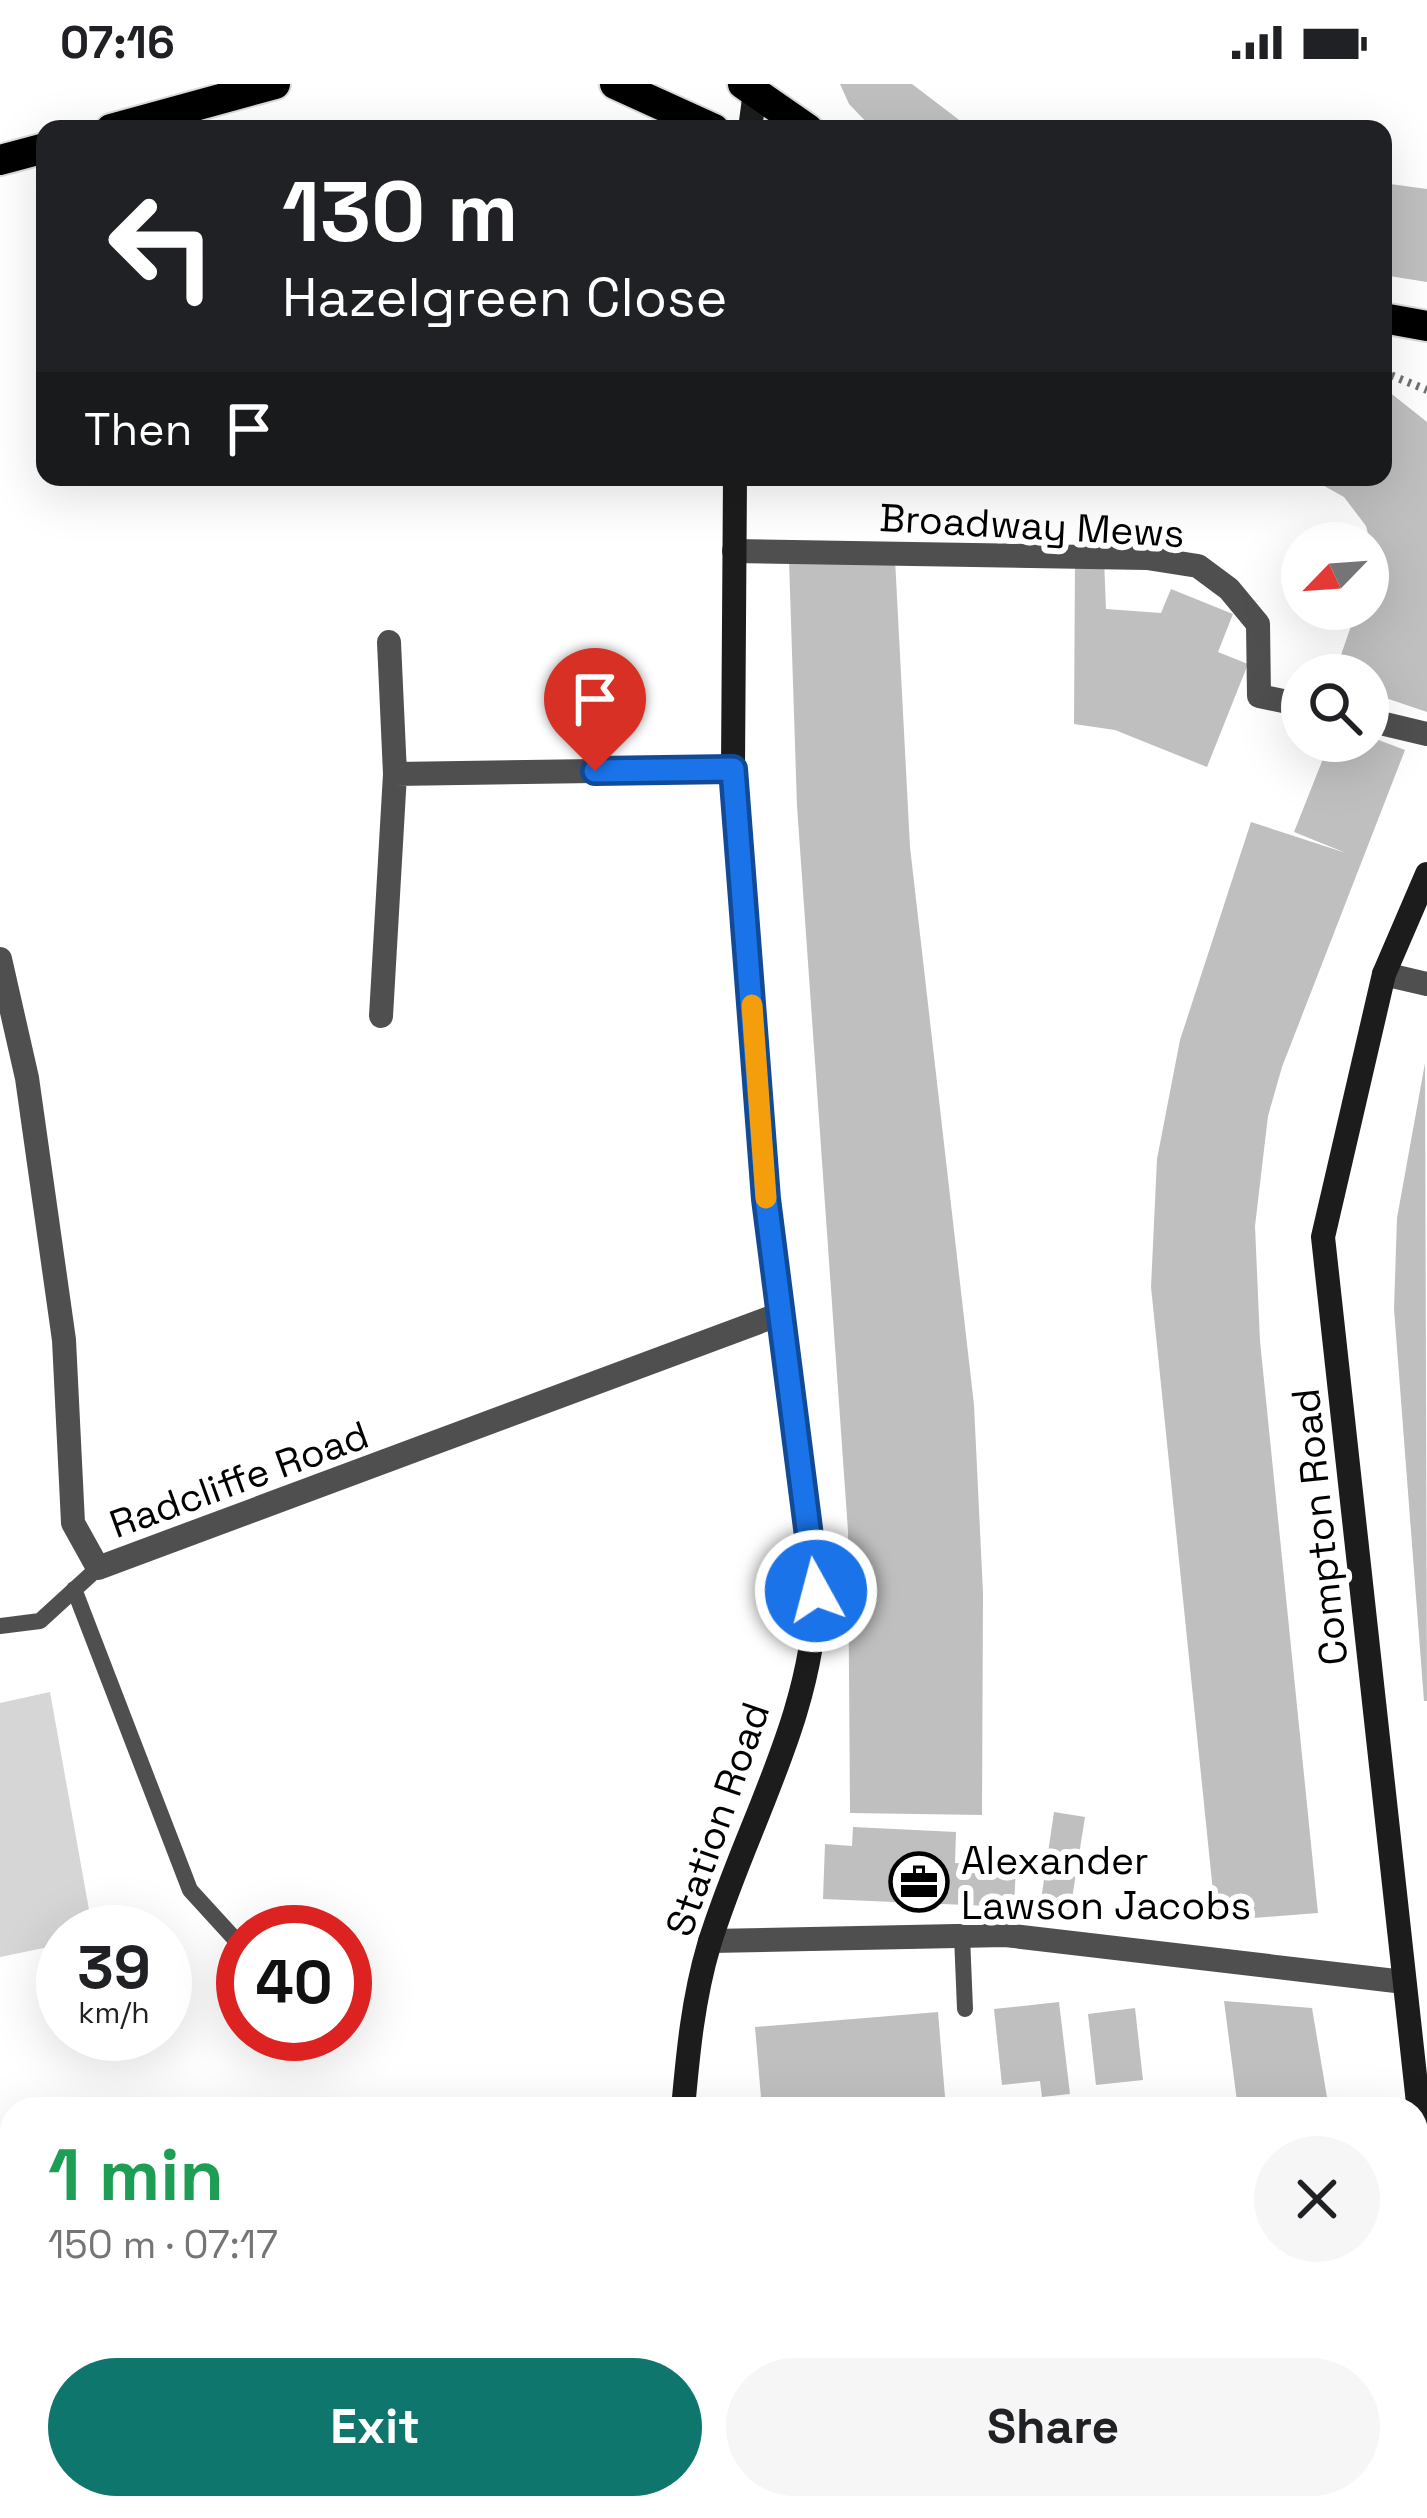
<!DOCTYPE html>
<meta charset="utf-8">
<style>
body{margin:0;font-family:"Space Grotesk",sans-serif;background:#f6f6f6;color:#202124;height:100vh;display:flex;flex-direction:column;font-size:45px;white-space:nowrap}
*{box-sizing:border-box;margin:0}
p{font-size:39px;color:#757577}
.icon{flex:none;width:66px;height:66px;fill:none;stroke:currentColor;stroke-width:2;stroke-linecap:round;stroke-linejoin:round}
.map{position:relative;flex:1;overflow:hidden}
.side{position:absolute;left:0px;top:2013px;width:1428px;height:423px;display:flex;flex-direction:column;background:#fff;border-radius:36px 36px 0 0;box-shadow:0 12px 48px #0002}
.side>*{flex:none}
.guide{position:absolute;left:36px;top:36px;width:1356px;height:366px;border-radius:24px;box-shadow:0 12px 48px #0002;background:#202124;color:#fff;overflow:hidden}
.needle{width:78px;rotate:245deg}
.controls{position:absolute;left:1281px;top:438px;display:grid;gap:24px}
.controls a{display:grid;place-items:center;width:108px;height:108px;border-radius:50%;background:#fff;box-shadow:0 12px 48px #0002;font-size:60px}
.speed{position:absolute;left:36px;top:1821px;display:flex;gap:24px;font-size:60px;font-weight:700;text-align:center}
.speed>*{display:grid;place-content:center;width:156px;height:156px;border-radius:50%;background:#fff;box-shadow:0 12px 48px #0002;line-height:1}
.speed small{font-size:30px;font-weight:400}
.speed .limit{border:18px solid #d22;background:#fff;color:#111}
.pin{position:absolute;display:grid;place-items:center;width:102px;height:102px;color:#fff;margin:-123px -51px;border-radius:50% 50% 50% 0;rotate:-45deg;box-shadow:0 0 12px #0007}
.pin .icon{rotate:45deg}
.me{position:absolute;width:132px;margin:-66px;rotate:353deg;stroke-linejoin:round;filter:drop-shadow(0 0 9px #0008)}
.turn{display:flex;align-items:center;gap:42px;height:252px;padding:0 48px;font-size:54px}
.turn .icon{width:156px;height:156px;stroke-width:2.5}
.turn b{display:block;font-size:84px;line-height:102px}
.then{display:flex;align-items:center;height:114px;padding:0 48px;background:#0003;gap:24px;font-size:45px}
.round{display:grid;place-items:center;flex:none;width:126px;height:126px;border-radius:63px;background:#f6f6f6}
.summary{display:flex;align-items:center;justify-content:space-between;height:204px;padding:0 48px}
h1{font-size:72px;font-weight:600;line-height:90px;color:#1e9e55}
.action{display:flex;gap:24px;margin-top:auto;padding:24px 48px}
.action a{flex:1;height:138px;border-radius:72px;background:#0f766e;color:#fff;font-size:48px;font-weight:600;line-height:138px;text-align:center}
.action a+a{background:#f6f6f6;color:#202124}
.status{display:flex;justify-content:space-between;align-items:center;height:84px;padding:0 60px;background:#fff;direction:ltr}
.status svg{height:33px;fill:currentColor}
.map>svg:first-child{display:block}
.green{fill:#d6d6d6}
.building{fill:#bfbfbf}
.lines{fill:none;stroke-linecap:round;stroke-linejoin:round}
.primary-casing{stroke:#dbdbdb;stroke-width:34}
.path{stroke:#717171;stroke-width:8;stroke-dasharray:3 6;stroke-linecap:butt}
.lane{stroke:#4f4f4f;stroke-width:16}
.street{stroke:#4f4f4f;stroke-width:24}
.secondary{stroke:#1c1c1c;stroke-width:24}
.primary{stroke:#000;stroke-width:30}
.route-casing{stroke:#114b97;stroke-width:30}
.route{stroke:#1a73e8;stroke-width:21}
.slow{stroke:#f59e0b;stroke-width:21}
.labels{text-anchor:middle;stroke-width:12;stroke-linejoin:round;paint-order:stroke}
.street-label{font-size:39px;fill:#000;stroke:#fff}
.poi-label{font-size:39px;fill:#000;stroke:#fff;text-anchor:start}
</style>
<div class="status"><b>07:16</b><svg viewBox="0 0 49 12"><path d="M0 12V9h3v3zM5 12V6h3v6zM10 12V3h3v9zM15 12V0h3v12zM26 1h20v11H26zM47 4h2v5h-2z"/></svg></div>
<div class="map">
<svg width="1427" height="2434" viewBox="0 0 1427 2434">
<rect width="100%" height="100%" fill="#fff"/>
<!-- green -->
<path class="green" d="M50,1608l43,240h-30v12l-63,13v-254z"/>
<!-- building -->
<path class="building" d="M840,0h72l59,45h-98l-24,-25z
M1383,99l44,6v93l-44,-7z
M1383,303l44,35v290l-59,-20v-17h-34l23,-66h11l6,-52 -8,-31 -22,-29 -34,-19 73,-1z
M1075,474l29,1 2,50 55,4 10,-24 62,25 -15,38 30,12 -41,103 -92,-37 -41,-6z
M895,475l15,288 64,558 9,188 -1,222 -132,-2 -2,-282 -51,-725 -8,-246z
M1368,652l37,14 -123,317 -14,49 -13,110 5,115 58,572 -102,8 -65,-634 6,-128 23,-119 71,-218 95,31 -52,-21 36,-91h38z
M1425,979l2,638h-3l-30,-392 3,-91z
M1054,1728l31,5 -15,94 -30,-4z
M853,1743l103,5 -1,31 61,3 -2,41 -191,-8 2,-55 27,2z
M1224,1917l88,7 17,101h-91z
M1059,1918l11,92 -28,3 -2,-16 -38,4 -8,-76z
M1135,1924l8,72 -47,5 -8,-71z
M938,1928l8,97h-184l-7,-82z
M695,2424h95v10h-95z"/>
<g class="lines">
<!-- primary casing -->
<g class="primary-casing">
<path id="primary" d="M615,0l99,45
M743,0l65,45
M111,45l164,-45
M0,76l45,-12
M1383,234l44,8"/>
</g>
<!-- path -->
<path class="path" d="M1383,288l44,18"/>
<!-- lane -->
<path class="lane" d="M74,1505l116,301 53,58
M0,1542l40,-5 58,-53
M962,1852l3,73"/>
<!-- street -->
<path class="street" d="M734,467l413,7 51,8 31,23 29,35 1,72 43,9
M1368,636l59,14
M395,690l338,-5
M0,875l27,119 37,262 9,183 25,45 685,-255
M1384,890l43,10
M381,932l14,-242 -6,-132
M710,1857l295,-6 399,47
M0,2239l12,-3"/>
<!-- secondary -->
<path class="secondary" d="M750,45l6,-45
M1427,790l-43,100 -61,263 104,948
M683,2025c5,-56 10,-110 26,-164 36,-118 105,-229 107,-354l-50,-392 -33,-430 2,-292
M650,2434l1,-10"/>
<!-- primary -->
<use href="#primary" class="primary"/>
</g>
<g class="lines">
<!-- route casing -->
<g class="route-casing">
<path id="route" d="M595,687l138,-2 33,430 50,392"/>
</g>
<!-- route -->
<use href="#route" class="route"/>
<!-- slow -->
<path class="slow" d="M752,921l14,193"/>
</g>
<!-- icons -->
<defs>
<g id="office-ring" transform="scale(3)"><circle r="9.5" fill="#fff" stroke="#000" stroke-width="1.5"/><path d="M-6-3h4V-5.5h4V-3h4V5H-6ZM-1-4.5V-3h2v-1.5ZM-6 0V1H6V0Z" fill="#000"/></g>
</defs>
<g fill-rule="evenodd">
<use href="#office-ring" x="919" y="1798"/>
</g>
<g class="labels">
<!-- street labels -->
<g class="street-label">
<text transform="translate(1032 441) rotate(3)" y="14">Broadway Mews</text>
<text transform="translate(239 1395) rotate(-20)" y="14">Radcliffe Road</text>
<text transform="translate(1319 1443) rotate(-96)" y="14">Compton Road</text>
<text transform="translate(717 1735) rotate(-71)" y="14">Station Road</text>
</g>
<!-- poi labels -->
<g class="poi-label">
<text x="961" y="1790">Alexander<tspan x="961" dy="45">Lawson Jacobs</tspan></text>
</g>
</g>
</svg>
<div class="controls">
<a><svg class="needle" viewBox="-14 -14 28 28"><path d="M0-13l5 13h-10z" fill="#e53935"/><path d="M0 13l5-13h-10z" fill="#757577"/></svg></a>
<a><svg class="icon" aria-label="search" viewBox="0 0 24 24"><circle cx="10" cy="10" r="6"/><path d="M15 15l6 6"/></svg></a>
</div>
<div class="speed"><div>39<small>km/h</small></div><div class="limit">40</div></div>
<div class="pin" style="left:595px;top:687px;background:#d93025"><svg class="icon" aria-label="arrive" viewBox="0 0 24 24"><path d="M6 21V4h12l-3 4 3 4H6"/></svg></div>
<svg class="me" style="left:816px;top:1507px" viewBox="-20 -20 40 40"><circle r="17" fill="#1a73e8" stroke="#fff" stroke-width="3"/><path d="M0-11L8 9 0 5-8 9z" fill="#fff"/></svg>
<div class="guide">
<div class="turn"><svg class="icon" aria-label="left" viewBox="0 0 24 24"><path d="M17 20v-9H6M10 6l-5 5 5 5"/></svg><div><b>130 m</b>Hazelgreen Close</div></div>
<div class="then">Then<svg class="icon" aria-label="arrive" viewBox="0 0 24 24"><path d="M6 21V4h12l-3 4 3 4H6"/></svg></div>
</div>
<section class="side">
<div class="summary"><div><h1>1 min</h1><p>150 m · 07:17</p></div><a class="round"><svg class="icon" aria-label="close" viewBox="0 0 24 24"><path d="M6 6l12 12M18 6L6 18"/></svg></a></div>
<div class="action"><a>Exit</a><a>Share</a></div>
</section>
</div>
